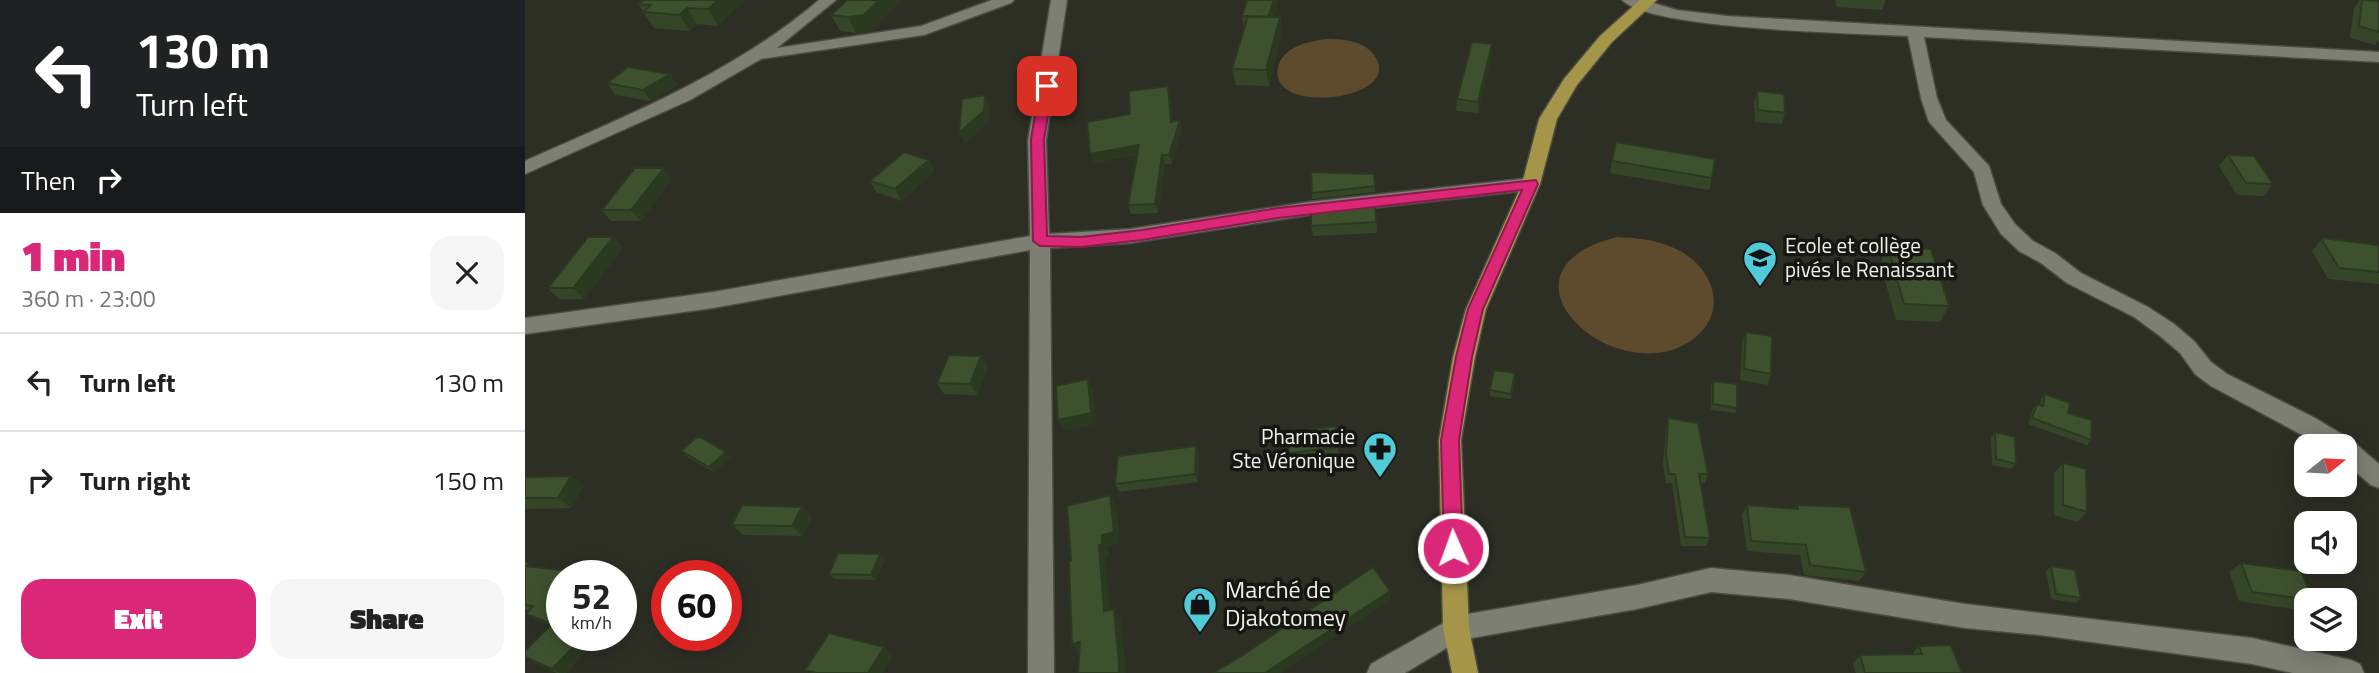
<!DOCTYPE html>
<meta charset="utf-8">
<style>
body{margin:0;font-family:"Titillium Web",sans-serif;background:#f6f6f6;color:#222;height:100vh;display:flex;flex-direction:column;font-size:26px;white-space:nowrap}
*{box-sizing:border-box;margin:0}
p{font-size:23px;color:#767676}
.icon{flex:none;width:38px;height:38px;fill:none;stroke:currentColor;stroke-width:2;stroke-linecap:round;stroke-linejoin:round}
.map{position:relative;flex:1;overflow:hidden}
.drawer{display:flex;flex-direction:column;background:#fff;width:525px}
.drawer>*{flex:none}
.banner{background:#202124;color:#fff;overflow:hidden}
.needle{width:46px;rotate:72deg}
.tools{position:absolute;left:1769px;top:434px;display:grid;gap:14px}
.tools a{display:grid;place-items:center;width:63px;height:63px;border-radius:14px;background:#fff;box-shadow:0 4px 18px #0003;font-size:35px}
.speed{position:absolute;left:21px;top:560px;display:flex;gap:14px;font-size:35px;font-weight:700;text-align:center}
.speed>*{display:grid;place-content:center;width:91px;height:91px;border-radius:50%;background:#fff;box-shadow:0 4px 18px #0003;line-height:1}
.speed small{font-size:18px;font-weight:400}
.speed .limit{border:10px solid #d22;background:#fff;color:#111}
.pin{position:absolute;display:grid;place-items:center;width:60px;height:60px;color:#fff;margin:-30px;border-radius:14px;box-shadow:0 4px 10px #0006}
.me{position:absolute;width:77px;margin:-38px;rotate:358deg;stroke-linejoin:round;filter:drop-shadow(0 0 5px #0008)}
.turn{display:flex;align-items:center;gap:24px;height:147px;padding:0 21px;font-size:32px}
.turn .icon{width:91px;height:91px;stroke-width:2.5}
.turn b{display:block;font-size:49px;line-height:60px}
.then{display:flex;align-items:center;height:66px;padding:0 21px;background:#0003;gap:14px;font-size:26px}
.round{display:grid;place-items:center;flex:none;width:74px;height:74px;border-radius:21px;background:#f6f6f6}
.overview{display:flex;align-items:center;justify-content:space-between;height:119px;padding:0 21px}
h1{font-size:42px;font-weight:800;line-height:52px;color:#db2777}
.action{display:flex;gap:14px;margin-top:auto;padding:14px 21px}
.action a{flex:1;height:80px;border-radius:21px;background:#db2777;color:#fff;font-size:28px;font-weight:800;line-height:80px;text-align:center}
.action a+a{background:#f6f6f6;color:#222}
ul{padding:0;list-style:none}
li{display:flex;align-items:center;gap:21px;height:98px;padding:0 21px;border-top:2px solid #e0e0e0}
li div{flex:1}
li b{display:block;font-size:26px}
li em{font-style:normal}
main{display:flex;flex:1;min-height:0}
.map>svg:first-child{display:block}
.green{fill:#5e4b2e}
.lines{fill:none;stroke-linecap:round;stroke-linejoin:round}
.minor-casing{stroke:#4a4b42;stroke-width:3}
.major-casing{stroke:#4a4b42;stroke-width:3}
.minor{fill:#7d7f73;fill-rule:evenodd}
.major{fill:#a59549;fill-rule:evenodd}
.wall{fill:#354628}
.shaded-wall{fill:#2b3921}
.building{fill:#3e512f;stroke:#2b3921;stroke-width:2}
.route{fill:#db2777;stroke:#8e194d;stroke-width:2}
.labels{text-anchor:middle;stroke-width:7;stroke-linejoin:round;paint-order:stroke}
.poi-label{font-size:21px;fill:#f0f1ea;stroke:#161612;text-anchor:start}
.near-poi-label{font-size:24px;fill:#f0f1ea;stroke:#161612;text-anchor:start}
</style>
<main>
<section class="drawer">
<div class="banner">
<div class="turn"><svg class="icon" aria-label="left" viewBox="0 0 24 24"><path d="M17 20v-9H6M10 6l-5 5 5 5"/></svg><div><b>130 m</b>Turn left</div></div>
<div class="then">Then<svg class="icon" aria-label="right" viewBox="0 0 24 24"><path d="M7 20v-9h11M14 6l5 5-5 5"/></svg></div>
</div>
<div class="overview"><div><h1>1 min</h1><p>360 m · 23:00</p></div><a class="round"><svg class="icon" aria-label="close" viewBox="0 0 24 24"><path d="M6 6l12 12M18 6L6 18"/></svg></a></div>
<ul>
<li><svg class="icon" aria-label="left" viewBox="0 0 24 24"><path d="M17 20v-9H6M10 6l-5 5 5 5"/></svg><div><b>Turn left</b></div><em>130 m</em></li>
<li><svg class="icon" aria-label="right" viewBox="0 0 24 24"><path d="M7 20v-9h11M14 6l5 5-5 5"/></svg><div><b>Turn right</b></div><em>150 m</em></li>
</ul>
<div class="action"><a>Exit</a><a>Share</a></div>
</section>
<div class="map">
<svg width="1854" height="673" viewBox="0 0 1854 673">
<rect width="100%" height="100%" fill="#2d2f25"/>
<!-- green -->
<path class="green" d="M800,39c17,0 38,1 49,16 34,46 -113,63 -95,9 7,-18 29,-22 46,-25z
M1092,237c18,1 35,2 52,9 42,15 64,64 23,94 -77,54 -211,-69 -75,-103z"/>
<g class="lines">
<!-- minor casing -->
<g class="minor-casing">
<path id="minor" d="M294,0h17l-59,48 144,-22 71,-26h22l-3,3 -87,32 -163,24 -71,41 -165,74v-13c103,-46 207,-87 294,-161z
M526,0h16l-21,140 3,94 81,-5 179,-27 222,-24 6,2 3,4 -3,4 -6,2 -222,25 -179,28 -80,5 4,425h-26l2,-423 -317,58 -188,26v-16l188,-26 317,-56 -2,-96z
M1097,0h21l34,10 50,6 652,36v10l-455,-25 13,61 9,22 43,46 12,38 14,20 18,17 22,12 26,20 67,34 26,17 20,17 17,21 16,12 88,44 35,21 29,25v24l-8,-3 -26,-22v-17h-22l-112,-60 -16,-12 -15,-21 -20,-17 -26,-19 -67,-34 -26,-20 -22,-12 -18,-17 -18,-29 -9,-33 -45,-50 -8,-24 -13,-62c-50,-3 -257,-6 -286,-36z
M1186,568l78,7 176,29 287,34 99,22 9,4 4,9h-71l-41,-9 -212,-29 -75,-7 -176,-29 -78,-7 -74,17 -177,31 -55,33h-38l4,-9 85,-48 181,-31z"/>
</g>
<!-- major casing -->
<g class="major-casing">
<path id="major" d="M1115,0h17l-45,42 -35,43 -20,34 -17,65 -54,125 -11,48 -14,83 8,188 9,45h-26l-9,-45 -4,-188 14,-83 13,-48 56,-125 17,-65 25,-40 36,-43z"/>
</g>
<!-- minor -->
<use href="#minor" class="minor"/>
<!-- major -->
<use href="#major" class="major"/>
</g>
<!-- wall -->
<path class="wall" d="M220,0l-27,26 -21,-2 -7,7 -36,-3 -16,-24z
M322,0l25,31 -16,2 -16,-2 -9,-16z
M754,0l-5,17h6l2,16 -13,53 -33,-1 -4,-16 12,-41 -2,-12z
M1310,0h51l-4,10 -45,-3z
M1835,0l19,1v39l-4,5 -25,-7 4,-30z
M967,55l-14,58 -22,-2 1,-12z
M82,83l71,2 -27,16 -36,-6z
M643,86l2,9 2,26 8,-1 2,9 -10,35h-7l-7,49 -27,1 -3,-9 9,-50 -44,8 37,-49z
M1232,91l28,22 -3,11 -27,-2 -1,-20z
M1703,155l45,29 -9,12 -27,-1 -18,-29z
M1087,161l100,17 -3,12 -99,-17z
M410,171l-33,30 -26,-9 -6,-11z
M849,174l1,18 -63,7v-6z
M147,179l-31,42h-30l-9,-11z
M850,200l2,33 -64,3 -2,-10z
M88,237l10,11 -39,51h-25l-11,-11z
M1798,238l56,9v37l-51,-5 -16,-28z
M1363,247l61,59 -9,16 -44,-2 -16,-57z
M1221,332l25,42 -4,11 -27,-5 2,-37z
M456,356l7,11 -11,28 -33,-1 -7,-11z
M990,379l-4,20 -21,-3v-6z
M1188,381l24,27 -2,5 -24,-3v-24z
M1520,394l23,19 23,27 -4,5 -59,-21 5,-15 4,-5 3,1 1,-5z
M1143,418l40,56 -3,9h-4l9,55 -4,8h-25l-9,-63h-6l-3,-19 3,-36z
M1470,432l21,32 -5,5 -19,-4 -1,-27z
M812,437l2,21 -48,6 -2,-11z
M671,446l3,9 -1,27 -79,10 -4,-8z
M156,451l50,6 -17,15 -28,-16z
M1538,463l24,49 -10,10 -23,-7v-42z
M46,476l13,10 -13,22 -46,1v-32z
M1222,505l48,4 2,-4 69,67 -7,9 -55,-6 -4,-20 -53,-4 -5,-36z
M287,517l-10,19 -59,-1 -11,-10z
M360,559l-9,21 -42,-1 -5,-5z
M0,561l4,3 -2,2 51,6 5,4h-21l39,59 -35,38h-9l-32,-15 25,-33 -13,-5 -11,-6 3,-3 -4,-1z
M1716,563l66,37v5l-8,5 -60,-9 -10,-29z
M1526,566l30,32 -5,5 -25,-4 -5,-28z
M1394,646l43,27h-106l-3,-9 7,-9 52,-1z"/>
<!-- shaded-wall -->
<path class="shaded-wall" d="M193,0h27l-27,26 -10,-17z
M354,0h24l-31,31 -16,2 -8,-16z
M749,0h5l-9,29 -2,-11z
M162,8l10,16 -7,7 -11,-16z
M755,17l2,16 -13,53 -3,-16z
M967,44v11l-14,58v-11z
M145,74l8,11 -27,16 -8,-11z
M643,86l2,9 3,35 -2,-8z
M460,95l5,12 -1,15 -24,22 -6,-11z
M655,120l2,9 -10,35 -3,-9z
M614,145l2,9 -48,9 -3,-9z
M637,155l3,9 -7,49 -3,-9z
M404,160l6,11 -33,30 -7,-12z
M139,168l8,11 -31,42 -10,-11z
M88,237l10,11 -39,51 -11,-11z
M456,356l7,11 -11,28 -7,-11z
M563,379l5,11 3,34 -32,7 -6,-11z
M671,446l3,9 -1,27 -3,-8z
M201,452l5,5 -17,15 -5,-5z
M46,476l13,10 -13,22 -13,-10z
M585,495l6,12 4,36 -12,4 1,9 -4,1 6,65 -7,-11 -5,-66z
M277,507l10,10 -10,19 -10,-10z
M355,554l5,5 -9,21 -5,-5z
M865,591l1,9 -110,73h-16z
M589,609l7,11 5,53h-7z
M60,635h16l-35,38h-7l-7,-4z
M555,642v13l-8,-11z
M359,647l9,9 -10,17h-15z"/>
<!-- building -->
<path class="building" d="M118,0h75l-10,9 -21,-1 -8,7 -36,-3 8,-7 -13,-1z
M322,0h32l-15,15 -16,2 -17,-2z
M722,0h27l-6,17 -26,-1z
M1837,0l17,1v31l-20,-6z
M723,16l32,1 -14,53 -34,-1z
M947,42l20,2 -14,58 -21,-3z
M103,67l42,7 -27,16 -36,-7z
M643,86l3,36 9,-2 -11,35h-7l-7,49 -27,1 11,-60 -49,9 -3,-32 43,-8 -1,-23z
M1232,91l27,3 1,19 -27,-3z
M460,95l-1,16 -25,22 3,-34z
M1091,142l99,17 -3,19 -100,-17z
M379,152l25,8 -34,29 -25,-8z
M1703,155l26,1 19,28 -27,-1z
M110,168h29l-33,42h-29z
M786,172l63,2 1,12 -63,7z
M850,200l1,22 -65,4v-19z
M63,237h25l-40,51h-25z
M1798,238l54,7 2,2v25l-40,-4 -17,-28z
M1363,247l43,2 18,57 -45,-2z
M1221,332l26,4 -1,38 -27,-5z
M424,355l32,1 -11,28 -33,-1z
M969,370l21,3 -4,21 -21,-4z
M563,379l3,34 -33,7 -2,-34z
M1188,381l24,3v24l-24,-4z
M1520,394l25,9 -2,10 24,7 -1,20 -59,-22 5,-14 6,2z
M1143,418l30,5 10,51h-9l11,64 -25,-1 -10,-63h-6l-3,-19z
M811,426l1,21 -48,6 -1,-21z
M1470,432l20,5 1,27 -20,-5z
M173,436l28,16 -17,15 -28,-16z
M671,446l-1,28 -80,10 3,-28z
M1538,463l23,6 1,43 -24,-7z
M46,476l-13,22h-33v-21z
M585,495l4,37 -12,3v10h-3l5,66 10,-2 5,54v10h-41l2,-31 -8,2 -3,-83 2,-1 -4,-54z
M217,505l60,2 -10,19 -60,-1z
M1222,505l51,4 -1,-4 53,2 16,65 -56,-7 -4,-20 -55,-4z
M313,553l42,1 -9,21 -42,-1z
M1716,563l60,8 12,29 -61,-8z
M0,566l53,6 -4,4h-12v59h23l-33,34 -27,-12v-6l27,-27 -26,-10 7,-8 -8,-1z
M1526,566l24,4 6,28 -25,-4z
M848,567l17,24 -125,82h-52l27,-16z
M304,633l55,14 -16,26h-52l-11,-3z
M1426,645l11,28h-97l-5,-18 62,-1 -3,-8z"/>
<!-- route -->
<path class="route" d="M522,82l6,4 -9,53 3,97 34,1 61,-7 136,-22 258,-28 2,4 -55,125 -11,48 -13,83 4,108 -3,6 -7,2 -6,-2 -3,-6 -3,-108 15,-83 12,-48 54,-119 -244,28 -136,22 -61,7 -41,-1 -7,-5 -2,-102 9,-53z"/>
<!-- icons -->
<defs>
<g id="school-pin" transform="scale(1.75)"><path d="M0 17L-7.5 6A9.5 9.5 0 1 1 7.5 6Z" fill="#52cbd9" stroke="#161612"/><path d="M0-5L7-2L0 1L-7-2ZM-4 1L0 2.5L4 1V4Q0 6-4 4Z" fill="#111"/></g>
<g id="pharmacy-pin" transform="scale(1.75)"><path d="M0 17L-7.5 6A9.5 9.5 0 1 1 7.5 6Z" fill="#52cbd9" stroke="#161612"/><path d="M-2-6h4v4h4v4h-4v4h-4v-4h-4v-4h4Z" fill="#111"/></g>
<g id="shop-pin" transform="scale(1.75)"><path d="M0 17L-7.5 6A9.5 9.5 0 1 1 7.5 6Z" fill="#52cbd9" stroke="#161612"/><path d="M-5-2.5h2.3a2.7 3.5 0 0 1 5.4 0H5L5.5 6h-11ZM-1.5-2.5h3a1.5 2.3 0 0 0-3 0Z" fill="#111"/></g>
</defs>
<g fill-rule="evenodd">
<use href="#school-pin" x="1235" y="258"/>
<use href="#pharmacy-pin" x="855" y="449"/>
<use href="#shop-pin" x="675" y="604"/>
</g>
<g class="labels">
<!-- poi labels -->
<g class="poi-label">
<text x="1260" y="253">Ecole et collège<tspan x="1260" dy="24">pivés le Renaissant</tspan></text>
<text x="830" y="444" text-anchor="end">Pharmacie<tspan x="830" dy="24">Ste Véronique</tspan></text>
</g>
<!-- near-poi labels -->
<g class="near-poi-label">
<text x="700" y="598">Marché de<tspan x="700" dy="28">Djakotomey</tspan></text>
</g>
</g>
</svg>
<div class="tools">
<a><svg class="needle" viewBox="-14 -14 28 28"><path d="M0-13l5 13h-10z" fill="#e53935"/><path d="M0 13l5-13h-10z" fill="#767676"/></svg></a>
<a><svg class="icon" aria-label="sound" viewBox="0 0 24 24"><path d="M4 9h4l5-4v14l-5-4H4zM17 9q2 3 0 6"/></svg></a>
<a><svg class="icon" aria-label="layers" viewBox="0 0 24 24"><path d="M12 4l9 5-9 5-9-5zM3 14l9 5 9-5"/></svg></a>
</div>
<div class="speed"><div>52<small>km/h</small></div><div class="limit">60</div></div>
<div class="pin" style="left:522px;top:86px;background:#d93025"><svg class="icon" aria-label="arrive" viewBox="0 0 24 24"><path d="M6 21V4h12l-3 4 3 4H6"/></svg></div>
<svg class="me" style="left:928px;top:548px" viewBox="-20 -20 40 40"><circle r="17" fill="#db2777" stroke="#fff" stroke-width="3"/><path d="M0-11L8 9 0 5-8 9z" fill="#fff"/></svg>
</div>
</main>
